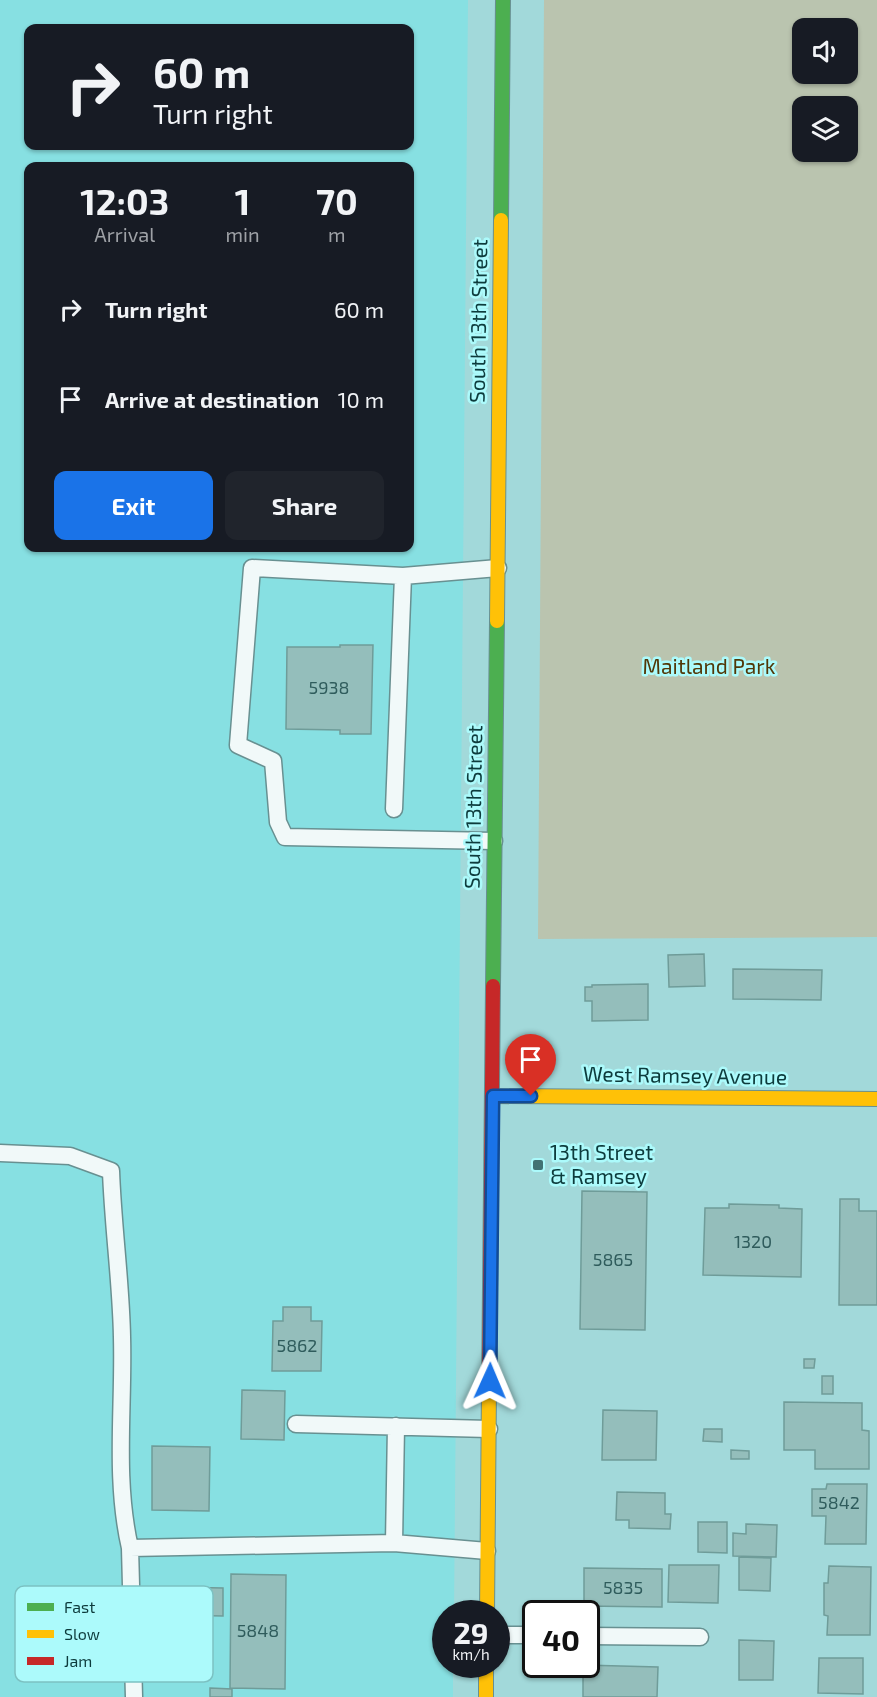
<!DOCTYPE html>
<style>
body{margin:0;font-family:"Exo 2",sans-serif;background:#20242c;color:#f1f3f6;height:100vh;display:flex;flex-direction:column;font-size:22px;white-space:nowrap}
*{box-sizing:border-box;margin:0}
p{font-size:20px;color:#9ea1a6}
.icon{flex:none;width:33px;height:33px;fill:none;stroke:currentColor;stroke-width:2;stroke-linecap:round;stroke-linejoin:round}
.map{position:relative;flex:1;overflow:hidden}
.panel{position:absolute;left:24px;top:162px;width:390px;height:390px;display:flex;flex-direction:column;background:#171b24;border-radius:12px;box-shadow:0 2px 4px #0004}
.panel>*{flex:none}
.hud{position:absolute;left:24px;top:24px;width:390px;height:126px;border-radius:12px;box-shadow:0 2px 4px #0004;background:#171b24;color:#f1f3f6;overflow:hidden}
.buttons{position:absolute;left:792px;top:18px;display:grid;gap:12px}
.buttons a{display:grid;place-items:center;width:66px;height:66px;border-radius:12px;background:#171b24;box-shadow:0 2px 4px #0004;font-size:30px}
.speed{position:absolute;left:432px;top:1600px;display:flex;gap:12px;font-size:30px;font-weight:700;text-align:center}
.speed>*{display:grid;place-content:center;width:78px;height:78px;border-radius:50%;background:#171b24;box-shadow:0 2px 4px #0004;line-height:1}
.speed small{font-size:15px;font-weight:400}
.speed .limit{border:3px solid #111;border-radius:9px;background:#fff;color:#111}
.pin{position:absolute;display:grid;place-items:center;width:51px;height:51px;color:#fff;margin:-62px -26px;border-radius:50% 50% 50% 0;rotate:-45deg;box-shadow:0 0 6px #0007}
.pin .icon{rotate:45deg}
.me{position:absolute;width:66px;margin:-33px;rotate:1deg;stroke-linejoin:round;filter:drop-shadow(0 0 4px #0008)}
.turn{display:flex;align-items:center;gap:21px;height:126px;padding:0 30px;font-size:27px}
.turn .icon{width:78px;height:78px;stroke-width:2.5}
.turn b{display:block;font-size:42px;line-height:51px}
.eta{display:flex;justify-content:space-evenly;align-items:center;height:102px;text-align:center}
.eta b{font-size:36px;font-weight:700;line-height:42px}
.primary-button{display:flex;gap:12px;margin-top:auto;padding:12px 30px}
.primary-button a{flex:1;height:69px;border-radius:12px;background:#1a73e8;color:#fff;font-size:24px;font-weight:700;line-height:69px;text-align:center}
.primary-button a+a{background:#20242c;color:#f1f3f6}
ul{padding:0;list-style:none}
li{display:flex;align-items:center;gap:18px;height:90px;padding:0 30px}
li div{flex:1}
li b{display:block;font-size:22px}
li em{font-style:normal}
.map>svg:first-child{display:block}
.built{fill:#87e0e2;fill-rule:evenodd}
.green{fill:#bac4af;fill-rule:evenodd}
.building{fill:#94bebb;stroke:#6f9c99;stroke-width:1.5}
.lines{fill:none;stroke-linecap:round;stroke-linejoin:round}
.lane-casing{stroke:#689091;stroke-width:19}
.fast-casing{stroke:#689091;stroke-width:16}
.slow-casing{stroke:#689091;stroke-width:16}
.jam-casing{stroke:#689091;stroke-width:16}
.lane{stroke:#f1f9f9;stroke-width:16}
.fast{stroke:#4caf50;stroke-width:14}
.slow{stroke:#ffc107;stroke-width:14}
.jam{stroke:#c62828;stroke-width:14}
.route-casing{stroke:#114b97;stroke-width:15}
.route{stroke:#1a73e8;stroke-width:10}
.poi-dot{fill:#417273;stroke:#acfafb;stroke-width:2}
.labels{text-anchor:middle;stroke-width:5;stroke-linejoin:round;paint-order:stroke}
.number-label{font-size:18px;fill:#2f5c5c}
.street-label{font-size:21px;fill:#0d3b3c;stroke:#acfafb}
.park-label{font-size:21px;fill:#513707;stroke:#acfafb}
.poi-label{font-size:21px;fill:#0d3b3c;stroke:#acfafb;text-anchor:start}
.key{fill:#acfafb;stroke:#7cc1c2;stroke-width:1.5}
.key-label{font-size:16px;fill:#0d3b3c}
</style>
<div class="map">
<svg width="877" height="1697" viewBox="0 0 877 1697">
<rect width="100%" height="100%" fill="#a2d9da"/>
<!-- built -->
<path class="built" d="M0,0h468l-14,1614h-8v51h7v32h-453zM28,28h382v118h-382zM28,166h382v382h-382z"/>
<!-- green -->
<path class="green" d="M544,0h333v937l-339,2zM802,28h46v46h-46zM802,106h46v46h-46z"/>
<!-- building -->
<path class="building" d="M340,645h33l-2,89h-31v-4l-54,-1 1,-82h53z
M704,954l1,32 -36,1 -1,-32z
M733,969l89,1 -1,30 -88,-1z
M648,984v36l-56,1v-20h-7v-14h7v-2z
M582,1191l65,1 -2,138 -65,-1z
M840,1199h19v12h18v94h-38z
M729,1204l50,1v3l23,1 -1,68 -98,-2 2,-67h24z
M283,1307h28v14h11l-1,50h-49l1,-50h10z
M804,1359h11l-1,9h-10z
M822,1376h11v18h-11z
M242,1390l43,1 -1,49 -43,-1z
M784,1402l78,1v27l7,1v38h-54v-19h-31z
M603,1410l54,1 -1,49h-54z
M704,1429h18v13l-19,-1z
M152,1446l58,1 -1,64 -57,-1z
M731,1450l18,1v8h-18z
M827,1484h40l-1,60h-41l1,-28h-14v-27h14z
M617,1492l48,1v21h6l-1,15 -41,-1v-8h-13z
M698,1522h29v31l-29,-1z
M746,1524l31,1 -1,32 -43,-1v-23l13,1z
M739,1557l32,1 -1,33 -31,-1z
M669,1565h50l-1,38 -50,-1z
M829,1566l42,1 -1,68h-43l1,-19 -4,-1v-32h4z
M584,1568l78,1v38l-78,-1z
M231,1574l55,1 -1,114 -55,-1z
M175,1587l48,1v28l-49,-1z
M739,1640l35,1 -1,39h-34z
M819,1658h44v36l-45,-1z
M583,1665l75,2 -1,30h-74z
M210,1688l22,1v8h-22z"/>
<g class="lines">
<!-- lane casing -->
<g class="lane-casing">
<path id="lane" d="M394,809l9,-233
M494,841l-209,-4 -7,-15 -5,-61 -35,-16 14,-177 151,8 95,-8
M0,1153l70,3 41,15c2,56 10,111 11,166 2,71 -8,141 8,211l4,149
M296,1424l193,5
M394,1543l2,-117
M130,1548l264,-5 93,8
M496,1635h40
M586,1636l114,1"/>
</g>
<!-- fast casing -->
<g class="fast-casing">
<path id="fast" d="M501,220l2,-220
M493,986l4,-365"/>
</g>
<!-- slow casing -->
<g class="slow-casing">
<path id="slow" d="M497,621l4,-401
M493,1096l384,3
M487,1614l2,-226
M486,1665v32"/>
</g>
<!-- jam casing -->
<g class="jam-casing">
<path id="jam" d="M489,1388l4,-402"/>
</g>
<!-- lane -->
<use href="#lane" class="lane"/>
<!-- fast -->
<use href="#fast" class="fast"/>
<!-- slow -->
<use href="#slow" class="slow"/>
<!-- jam -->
<use href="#jam" class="jam"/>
</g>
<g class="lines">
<!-- route casing -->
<g class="route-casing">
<path id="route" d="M490,1381l3,-285h38"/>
</g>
<!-- route -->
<use href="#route" class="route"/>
</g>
<!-- markers -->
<rect class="poi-dot" x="532" y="1159" width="12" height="12" rx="3"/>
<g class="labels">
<!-- number labels -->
<g class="number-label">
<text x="329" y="694">5938</text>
<text x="753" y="1248">1320</text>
<text x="613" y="1266">5865</text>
<text x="297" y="1352">5862</text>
<text x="839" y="1509">5842</text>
<text x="623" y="1594">5835</text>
<text x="258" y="1637">5848</text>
</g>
<!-- street labels -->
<g class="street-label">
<text transform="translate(479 321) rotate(-89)" y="7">South 13th Street</text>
<text transform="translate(474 807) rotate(-89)" y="7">South 13th Street</text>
<text transform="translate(685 1076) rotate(1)" y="7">West Ramsey Avenue</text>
</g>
<!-- park labels -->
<g class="park-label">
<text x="709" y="674">Maitland Park</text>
</g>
<!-- poi labels -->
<g class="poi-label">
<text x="550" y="1160">13th Street<tspan x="550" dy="24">&amp; Ramsey</tspan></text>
</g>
</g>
<!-- legend -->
<rect x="15" y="1586" width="198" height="96" rx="9" class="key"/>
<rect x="27" y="1603" width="27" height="8" fill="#4caf50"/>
<rect x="27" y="1630" width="27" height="8" fill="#ffc107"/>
<rect x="27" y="1657" width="27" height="8" fill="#c62828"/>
<g class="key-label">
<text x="64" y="1613">Fast</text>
<text x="64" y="1640">Slow</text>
<text x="64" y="1667">Jam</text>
</g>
</svg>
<div class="buttons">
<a><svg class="icon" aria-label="sound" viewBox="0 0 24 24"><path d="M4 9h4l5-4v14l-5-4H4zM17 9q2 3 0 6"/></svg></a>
<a><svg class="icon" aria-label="layers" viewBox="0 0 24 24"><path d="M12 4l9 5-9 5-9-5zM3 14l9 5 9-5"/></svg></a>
</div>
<div class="speed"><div>29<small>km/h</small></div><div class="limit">40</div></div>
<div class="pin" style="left:531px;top:1096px;background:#d93025"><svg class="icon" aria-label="arrive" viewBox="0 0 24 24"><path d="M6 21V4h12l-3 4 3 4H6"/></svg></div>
<svg class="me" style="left:490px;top:1381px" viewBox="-20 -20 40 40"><path d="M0-17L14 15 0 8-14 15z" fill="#1a73e8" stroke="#fff" stroke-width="4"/></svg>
<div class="hud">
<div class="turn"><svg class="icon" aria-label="right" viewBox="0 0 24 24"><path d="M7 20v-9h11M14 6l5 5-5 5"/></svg><div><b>60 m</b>Turn right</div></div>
</div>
<section class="panel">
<div class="eta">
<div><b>12:03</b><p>Arrival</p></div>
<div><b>1</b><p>min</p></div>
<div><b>70</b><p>m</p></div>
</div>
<ul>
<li><svg class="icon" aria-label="right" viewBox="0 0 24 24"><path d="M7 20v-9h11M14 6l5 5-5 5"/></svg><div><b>Turn right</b></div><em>60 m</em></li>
<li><svg class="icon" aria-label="arrive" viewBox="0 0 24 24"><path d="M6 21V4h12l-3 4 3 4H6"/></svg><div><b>Arrive at destination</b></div><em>10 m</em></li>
</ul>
<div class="primary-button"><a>Exit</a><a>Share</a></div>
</section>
</div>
